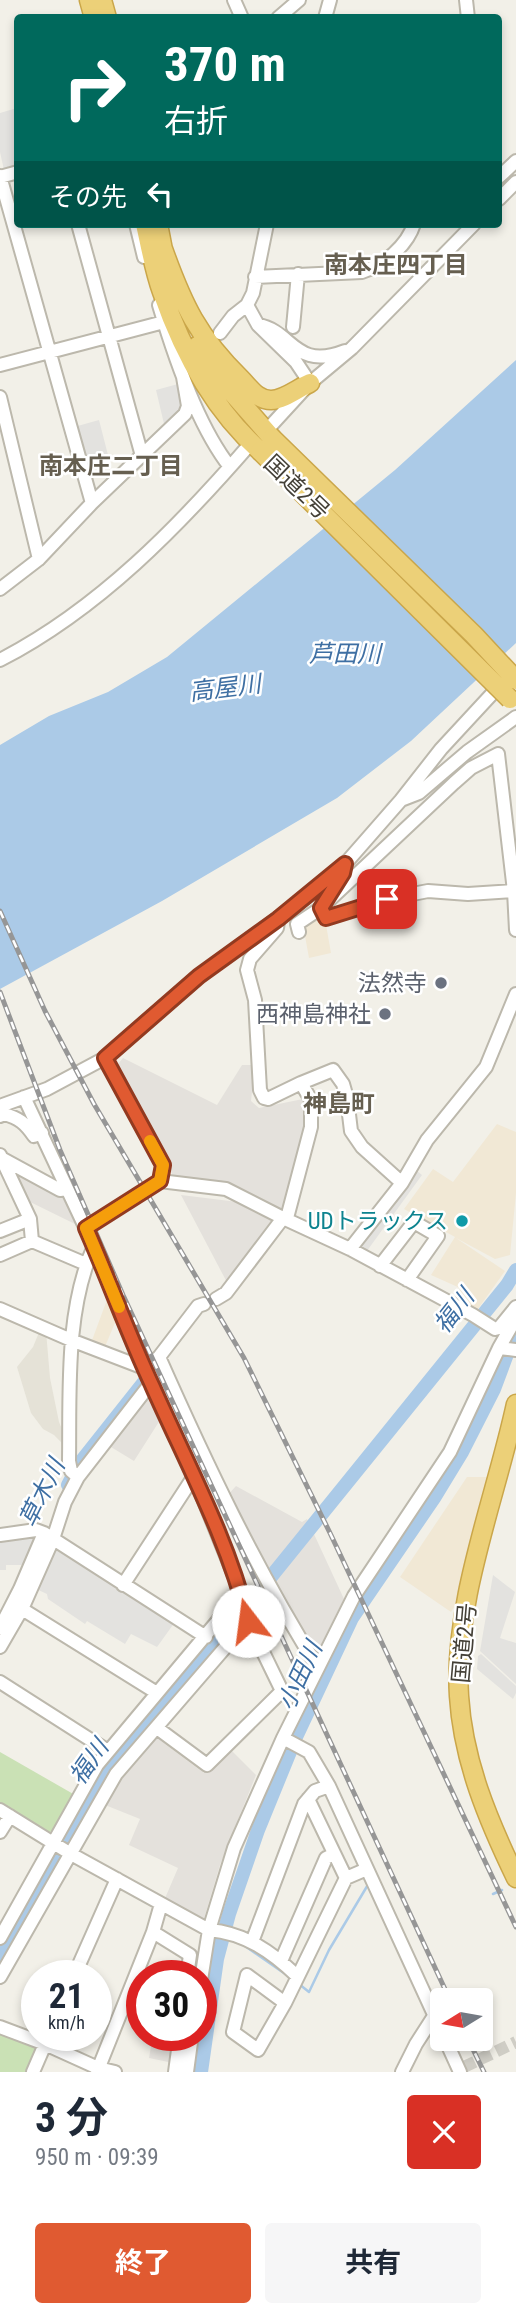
<!DOCTYPE html>
<html lang="ja">
<meta charset="utf-8">
<style>
body{margin:0;font-family:"Roboto Condensed","Noto Sans JP",sans-serif;background:#f6f6f7;color:#1f2937;height:100vh;display:flex;flex-direction:column;font-size:26px;white-space:nowrap}
*{box-sizing:border-box;margin:0}
p{font-size:23px;color:#747a83}
.icon{flex:none;width:38px;height:38px;fill:none;stroke:currentColor;stroke-width:2;stroke-linecap:round;stroke-linejoin:round}
.map{position:relative;height:2072px;overflow:hidden}
.panel{display:flex;flex-direction:column;background:#fff;flex:1}
.panel>*{flex:none}
.banner{position:absolute;left:14px;top:14px;width:488px;height:214px;border-radius:7px;box-shadow:0 4px 10px #0003;background:#00695c;color:#fff;overflow:hidden}
.needle{width:46px;rotate:259deg}
.controls{position:absolute;left:430px;top:1988px;display:grid;gap:14px}
.controls a{display:grid;place-items:center;width:63px;height:63px;border-radius:7px;background:#fff;box-shadow:0 4px 10px #0003;font-size:35px}
.speed{position:absolute;left:21px;top:1960px;display:flex;gap:14px;font-size:35px;font-weight:700;text-align:center}
.speed>*{display:grid;place-content:center;width:91px;height:91px;border-radius:50%;background:#fff;box-shadow:0 4px 10px #0003;line-height:1}
.speed small{font-size:18px;font-weight:400}
.speed .limit{border:10px solid #d22;background:#fff;color:#111}
.pin{position:absolute;display:grid;place-items:center;width:60px;height:60px;color:#fff;margin:-30px;border-radius:14px;box-shadow:0 4px 10px #0006}
.me{position:absolute;width:77px;margin:-38px;rotate:345deg;stroke-linejoin:round;filter:drop-shadow(0 0 5px #0008)}
.turn{display:flex;align-items:center;gap:24px;height:147px;padding:0 35px;font-size:32px}
.turn .icon{width:91px;height:91px;stroke-width:2.5}
.turn b{display:block;font-size:49px;line-height:60px}
.then{display:flex;align-items:center;height:66px;padding:0 35px;background:#0003;gap:14px;font-size:26px}
.round{display:grid;place-items:center;flex:none;width:74px;height:74px;border-radius:7px;background:#f6f6f7}
.overview{display:flex;align-items:center;justify-content:space-between;height:119px;padding:0 35px}
h1{font-size:42px;font-weight:700;line-height:52px}
.action{display:flex;gap:14px;margin-top:auto;padding:14px 35px}
.action a{flex:1;height:80px;border-radius:7px;background:#e05a31;color:#fff;font-size:28px;font-weight:700;line-height:80px;text-align:center}
.action a+a{background:#f6f6f7;color:#1f2937}
.map>svg:first-child{display:block}
.residential{fill:#e5e2d7}
.commercial{fill:#f1e8d5}
.industrial{fill:#e4e1dc}
.green{fill:#cae1b5}
.parking{fill:#e3e2df}
.water{fill:#abcae7}
.lines{fill:none;stroke-linecap:round;stroke-linejoin:round}
.stream{stroke:#abcae7;stroke-width:2.5}
.river{stroke:#abcae7;stroke-width:14}
.minor-tunnel{stroke:#cfcdc5;stroke-width:12;stroke-dasharray:12 6;stroke-linecap:butt}
.minor-casing{stroke:#bcb8ac;stroke-width:16}
.highway-casing{stroke:#caa64a;stroke-width:21}
.minor{stroke:#fff;stroke-width:12}
.highway{stroke:#ecd078;stroke-width:18}
.rail-casing{stroke:#969696;stroke-width:5}
.rail{stroke:#fff;stroke-width:2.5;stroke-dasharray:8;stroke-linecap:butt}
.highway-bridge-casing{stroke:#caa64a;stroke-width:21;stroke-linecap:butt}
.highway-bridge{stroke:#ecd078;stroke-width:18}
.route-casing{stroke:#923a20;stroke-width:18}
.route{stroke:#e05a31;stroke-width:12}
.slow{stroke:#f59e0b;stroke-width:12}
.worship-dot{fill:#6b7280;stroke:#fff;stroke-width:2.5}
.culture-dot{fill:#0f9aa8;stroke:#fff;stroke-width:2.5}
.labels{text-anchor:middle;stroke-width:5;stroke-linejoin:round;paint-order:stroke}
.street-label{font-size:23px;fill:#444037;stroke:#fff}
.worship-label{font-size:23px;fill:#5b616d;stroke:#fff;text-anchor:end}
.culture-label{font-size:23px;fill:#0d838f;stroke:#fff;text-anchor:end}
.neighbourhood-label{font-size:24px;font-weight:bold;fill:#665f50;stroke:#fff}
.water-label{font-size:24px;font-style:italic;fill:#3e6fa3;stroke:#fff}
</style>
<div class="map">
<svg width="516" height="2072" viewBox="0 0 516 2072">
<rect width="100%" height="100%" fill="#f2f0e8"/>
<!-- residential -->
<path class="residential" d="M40,1330l6,1 4,47 9,44 5,12 1,12 -11,-11 -11,-6 -12,-16 -14,-46 16,-20z"/>
<!-- commercial -->
<path class="commercial" d="M319,915l6,4 6,34 -22,5 -6,-33z
M497,1124l19,8v61l-6,62 -15,4 -39,-21 49,33 -30,42 -19,-10 4,-15 -29,-13 24,-38 -51,-28 29,-40 20,13z
M108,1297l9,21 -13,31 -13,-6z
M467,1477h24l-35,127 -5,8 -51,-35z"/>
<!-- industrial -->
<path class="industrial" d="M123,1058l94,47 25,-40h13l-4,36 8,7 44,-9 4,5 1,10 -23,98 -37,-18 -71,-10 -59,-120z
M7,1165l57,29 11,30 -55,-27z
M181,1195l65,8 35,20 -50,67z
M146,1392l6,1 10,24 -28,44 -28,-17z
M236,1486l66,36 5,-3 37,80 -28,57 -90,-159z
M153,1735l51,38 24,-26 28,28 -36,90 -17,57 -40,-19 15,-35 -49,-23 11,-26 -40,-16z
M153,2035h24l-4,28 -24,-5z"/>
<!-- green -->
<path class="green" d="M0,1752l75,43 -21,36 -6,1 -48,-29z
M0,2028l40,18 -9,26h-31z"/>
<!-- parking -->
<path class="parking" d="M17,108v58l-13,4 -4,-18v-39z
M178,384l7,25 -20,19 -9,-38z
M99,420l9,35 -25,7 -9,-35z
M411,1166l11,9 -58,80 -15,-10z
M34,1535l5,3 -9,27h-24v5h-6v-30z
M55,1549l120,73 -18,25 -26,-13 -6,10 -38,-23 -2,3 -37,-25 -1,-5 -13,-6z
M493,1575l22,17 -15,46 16,5v41l-36,-33z
M481,1654l35,32v7l-3,6 -36,-30 1,-13z"/>
<!-- water -->
<path class="water" d="M516,360v283l-105,98 -74,57 -175,103 -162,88v-244l49,-29 59,-24 59,-35 228,-187z"/>
<g class="lines">
<!-- stream -->
<path class="stream" d="M0,371l14,-3
M493,1894l9,-4
M245,1946l46,32
M299,1984l10,8 20,-42 40,-67"/>
<!-- river -->
<path class="river" d="M68,1485l11,-21 65,-82
M270,1578l237,-293 9,-15
M0,1956l105,-184 137,-159
M201,2072l16,-113 12,-45 29,-84 38,-93 56,-119 82,-120 28,-46 32,-63 22,-59"/>
<!-- minor-tunnel -->
<path class="minor-tunnel" d="M464,2067l52,-25"/>
<!-- minor casing -->
<g class="minor-casing">
<path id="minor" d="M234,0l8,18
M466,0l2,18
M278,18l21,-18
M325,18l5,-18
M0,176l92,327
M0,177l18,-5
M499,177l17,-16
M499,199l17,-17
M78,224l64,232
M136,224l8,33
M255,277l107,-5c22,-7 45,-26 52,-48
M159,305c15,51 38,120 71,162
M247,305l11,20 38,37 14,21
M258,325c35,6 36,46 87,26
M293,327l5,-53
M220,333l13,-17 14,-11 6,-12 14,-69
M0,365l164,-43
M0,397l39,162
M266,431l44,-48 42,-35 122,-124
M0,589l39,-30 53,-56 93,-89 3,-8 -5,-29
M0,660c99,-51 179,-134 251,-217
M401,800l18,-7 48,-41 49,-35
M321,908l5,10 61,-19 41,-8 40,3 46,-3
M278,922l-1,6 -27,31 -3,11 8,30 5,90 4,8 4,1 33,-16 10,17v27l-24,91
M299,932l-2,-8 24,-16 133,-125 17,-15 27,-14 16,137 2,39
M301,1083l32,-13 10,14 4,14 4,33 11,16 40,36
M24,1097l70,149 57,137 43,93 47,117 7,28 34,70 -75,74 -50,-37
M0,1106l47,-17 58,-31 94,-82 113,-83 33,-29 56,-64 40,-51 62,-67
M0,1116l4,-2c15,4 21,9 30,22l8,-3
M0,1155l30,64 2,22
M3,1159l57,31 6,-1
M160,1181l66,8 57,29
M86,1228l74,-47 3,-16 -58,-107
M0,1231l30,-12
M350,1249l52,-66 25,-43 59,-73 30,-73
M0,1255l32,-14 54,23
M380,1266l34,-44 24,14 -31,44
M216,1299l10,-6 57,-75 67,31 123,66 22,14 4,-1 17,-21
M0,1309l71,31 73,28 15,-11c47,106 96,210 158,309
M499,1348l17,-30
M159,1357l39,-51 6,-2
M78,1477l-7,-6 -2,-10c1,-69 -4,-151 25,-215
M0,1535l36,-5 8,3 162,104
M123,1585l71,-109
M22,1609l135,84
M0,1628l20,-39 24,-56
M0,1647l22,-38 31,-70 12,-37 13,-25 73,-94
M0,1682l108,69
M283,1738l26,14 20,34 114,248
M308,1799l38,79
M0,1810l71,44 138,76c36,3 63,22 88,46
M0,1832l10,-16
M153,1932l37,23 -3,21
M0,1938l97,-173 144,-172
M252,1942l52,-138 11,-13 14,-5
M281,1961l45,-103 8,-4
M74,1976l43,-97
M0,1977l116,-203 132,-153
M201,1980l8,-50 25,-82 49,-110 71,-142 96,-144 49,-104 17,2
M285,2003l-38,-28 -14,57 25,18 27,-47 61,-125 21,-9
M0,2027l45,17 53,24 17,4
M445,2039l15,33
M33,2072l16,-37
M97,2072l56,-140 8,-28
M175,2072l5,-37
M187,2072l5,-37
M402,2072l14,-28 18,-28"/>
</g>
<!-- highway casing -->
<g class="highway-casing">
<path id="highway" d="M89,0l5,18
M102,0l5,18
M145,224c5,22 9,46 17,68 20,58 51,117 98,159
M158,224l6,31
M163,249c20,56 35,88 78,130 9,9 16,21 30,21 13,0 27,-12 39,-17
M197,346l10,18 65,74
M516,1404c-20,93 -63,198 -57,292 4,65 29,124 57,182"/>
</g>
<!-- minor -->
<use href="#minor" class="minor"/>
<!-- highway -->
<use href="#highway" class="highway"/>
<!-- rail casing -->
<g class="rail-casing">
<path id="rail" d="M0,911l45,100 49,93 150,254 86,175 186,394
M0,992l60,158 63,145 327,705
M468,2039l16,33"/>
</g>
<!-- rail -->
<use href="#rail" class="rail"/>
<!-- highway-bridge casing -->
<g class="highway-bridge-casing">
<path id="highway-bridge" d="M272,438l202,197 42,45
M260,451l250,248"/>
</g>
<!-- highway-bridge -->
<use href="#highway-bridge" class="highway-bridge"/>
</g>
<g class="lines">
<!-- route casing -->
<g class="route-casing">
<path id="route" d="M248,1621c-20,-82 -62,-159 -96,-236 -24,-51 -43,-105 -66,-157l74,-47 3,-16 -58,-107 94,-82 79,-57 67,-55 -2,9 -22,35 5,10 61,-19"/>
</g>
<!-- route -->
<use href="#route" class="route"/>
<!-- slow -->
<path class="slow" d="M119,1307l-33,-79 74,-47 3,-16 -13,-24"/>
</g>
<!-- markers -->
<g class="worship-dot">
<circle cx="441" cy="983" r="7"/>
<circle cx="385" cy="1014" r="7"/>
</g>
<circle class="culture-dot" cx="462" cy="1221" r="7"/>
<g class="labels">
<!-- street labels -->
<g class="street-label">
<text transform="translate(297 487) rotate(44)" y="8">国道2号</text>
<text transform="translate(464 1643) rotate(-85)" y="8">国道2号</text>
</g>
<!-- worship labels -->
<g class="worship-label">
<text x="427" y="991">法然寺</text>
<text x="371" y="1022">西神島神社</text>
</g>
<!-- culture labels -->
<g class="culture-label">
<text x="448" y="1229">UDトラックス</text>
</g>
<!-- neighbourhood labels -->
<g class="neighbourhood-label">
<text x="396" y="273">南本庄四丁目</text>
<text x="111" y="474">南本庄二丁目</text>
<text x="339" y="1112">神島町</text>
</g>
<!-- water labels -->
<g class="water-label">
<text x="345" y="662">芦田川</text>
<text transform="translate(225 688) rotate(-7)" y="8">高屋川</text>
<text transform="translate(454 1311) rotate(-52)" y="8">福川</text>
<text transform="translate(42 1493) rotate(-64)" y="8">草木川</text>
<text transform="translate(300 1676) rotate(-65)" y="8">小田川</text>
<text transform="translate(89 1762) rotate(-55)" y="8">福川</text>
</g>
</g>
</svg>
<div class="controls">
<a><svg class="needle" viewBox="-14 -14 28 28"><path d="M0-13l5 13h-10z" fill="#e53935"/><path d="M0 13l5-13h-10z" fill="#747a83"/></svg></a>
</div>
<div class="speed"><div>21<small>km/h</small></div><div class="limit">30</div></div>
<div class="pin" style="left:387px;top:899px;background:#d93025"><svg class="icon" aria-label="arrive" viewBox="0 0 24 24"><path d="M6 21V4h12l-3 4 3 4H6"/></svg></div>
<svg class="me" style="left:248px;top:1621px" viewBox="-20 -20 40 40"><circle r="19" fill="#fff"/><path d="M0-13L10 11 0 6-10 11z" fill="#e05a31"/></svg>
<div class="banner">
<div class="turn"><svg class="icon" aria-label="right" viewBox="0 0 24 24"><path d="M7 20v-9h11M14 6l5 5-5 5"/></svg><div><b>370 m</b>右折</div></div>
<div class="then">その先<svg class="icon" aria-label="left" viewBox="0 0 24 24"><path d="M17 20v-9H6M10 6l-5 5 5 5"/></svg></div>
</div>
</div>
<section class="panel">
<div class="overview"><div><h1>3 分</h1><p>950 m · 09:39</p></div><a class="round" style="background:#d93025;color:#fff"><svg class="icon" aria-label="close" viewBox="0 0 24 24"><path d="M6 6l12 12M18 6L6 18"/></svg></a></div>
<div class="action"><a>終了</a><a>共有</a></div>
</section>
